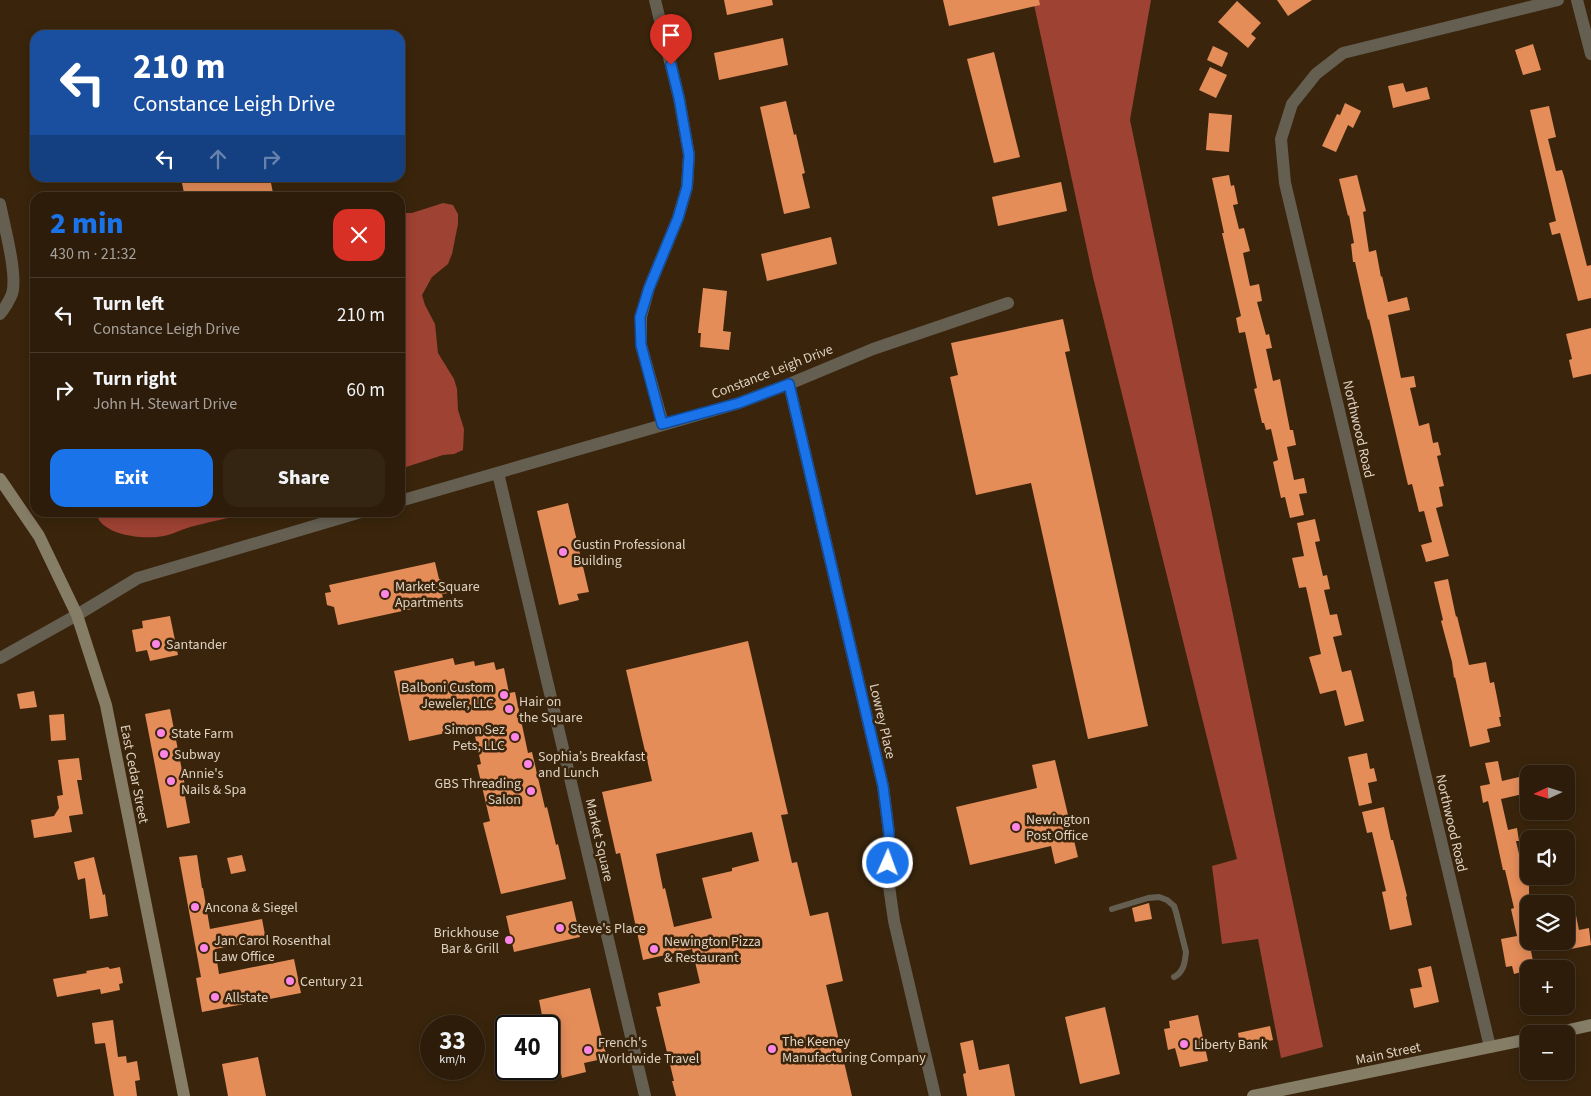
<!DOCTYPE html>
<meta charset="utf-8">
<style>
body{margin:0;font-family:"Source Sans 3",sans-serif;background:#342512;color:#f1f3f6;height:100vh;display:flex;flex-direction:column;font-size:19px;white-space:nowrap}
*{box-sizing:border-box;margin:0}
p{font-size:16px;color:#a6a19c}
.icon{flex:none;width:28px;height:28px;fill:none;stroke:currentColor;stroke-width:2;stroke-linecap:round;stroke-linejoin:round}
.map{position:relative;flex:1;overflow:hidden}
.panel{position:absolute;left:30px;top:192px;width:375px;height:325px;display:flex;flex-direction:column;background:#2c1c09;border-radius:15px;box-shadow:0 2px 12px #0003,0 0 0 1px #483a2a}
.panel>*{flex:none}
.hud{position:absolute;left:30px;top:30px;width:375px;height:152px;border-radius:15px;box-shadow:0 2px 12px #0003,0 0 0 1px #483a2a;background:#1a4fa0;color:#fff;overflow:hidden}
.needle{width:32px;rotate:266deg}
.buttons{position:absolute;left:1520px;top:765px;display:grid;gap:10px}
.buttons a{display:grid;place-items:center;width:55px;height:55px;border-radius:10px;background:#2c1c09;box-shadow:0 2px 12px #0003,0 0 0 1px #483a2a;font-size:25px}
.speed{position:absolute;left:420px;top:1015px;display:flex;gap:10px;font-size:25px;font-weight:700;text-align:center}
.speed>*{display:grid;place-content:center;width:65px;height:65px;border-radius:50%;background:#2c1c09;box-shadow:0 2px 12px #0003,0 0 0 1px #483a2a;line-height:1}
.speed small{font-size:12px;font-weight:400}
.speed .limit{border:2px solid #111;border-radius:8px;background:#fff;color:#111}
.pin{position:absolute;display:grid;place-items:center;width:42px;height:42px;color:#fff;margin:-51px -21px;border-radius:50% 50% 50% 0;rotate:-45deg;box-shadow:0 0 5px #0007}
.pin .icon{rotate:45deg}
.me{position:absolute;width:55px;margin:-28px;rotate:2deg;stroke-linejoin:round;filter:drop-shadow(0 0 4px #0008)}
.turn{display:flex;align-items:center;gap:18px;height:105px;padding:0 20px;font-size:22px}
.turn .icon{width:65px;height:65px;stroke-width:2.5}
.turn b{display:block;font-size:35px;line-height:42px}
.lanes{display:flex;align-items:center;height:48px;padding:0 20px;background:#0003;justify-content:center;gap:25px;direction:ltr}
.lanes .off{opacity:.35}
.round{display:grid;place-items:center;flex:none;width:52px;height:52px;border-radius:15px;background:#342512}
.overview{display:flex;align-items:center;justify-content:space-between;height:85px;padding:0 20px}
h1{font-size:30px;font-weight:800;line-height:38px;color:#1a73e8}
.action{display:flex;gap:10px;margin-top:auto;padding:10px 20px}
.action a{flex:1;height:58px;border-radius:15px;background:#1a73e8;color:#fff;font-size:20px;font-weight:800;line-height:58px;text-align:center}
.action a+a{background:#342512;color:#f1f3f6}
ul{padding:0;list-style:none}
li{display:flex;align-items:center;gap:15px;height:75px;padding:0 20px;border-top:1px solid #483a2a}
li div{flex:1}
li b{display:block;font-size:19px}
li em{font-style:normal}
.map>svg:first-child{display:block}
.forest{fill:#9e4233}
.building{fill:#e58d59;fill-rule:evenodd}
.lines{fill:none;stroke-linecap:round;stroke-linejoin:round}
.service{stroke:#655f52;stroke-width:6}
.minor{stroke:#655f52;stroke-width:12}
.tertiary{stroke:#655f52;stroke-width:12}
.secondary{stroke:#867d67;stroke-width:12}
.route-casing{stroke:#114b97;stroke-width:12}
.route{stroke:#1a73e8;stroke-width:9}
.poi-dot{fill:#fb86e5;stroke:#3a250c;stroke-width:2}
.labels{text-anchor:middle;stroke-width:5;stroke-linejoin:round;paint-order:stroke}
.street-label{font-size:14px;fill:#dfd2c3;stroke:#3a250c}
.poi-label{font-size:14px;fill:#dfd2c3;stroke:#3a250c;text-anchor:start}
</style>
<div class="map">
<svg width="1591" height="1096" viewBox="0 0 1591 1096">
<rect width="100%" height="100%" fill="#3a250c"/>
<!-- forest -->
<path class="forest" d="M1033,0h118l-21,120 193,927 -42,11 -23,-119 -36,5 -10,-78 25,-7 -144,-582z
M443,203l10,2 5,9v10l-6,30 -4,10 -16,13 -10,18 3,10 10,19 3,29 16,26 3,10 1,21 6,19 -1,21 -9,4 -11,1 -43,14v-256h12z
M96,513v-1l155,1c-19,4 -38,8 -57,13 -10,2 -20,8 -30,10 -19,4 -63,0 -68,-23z"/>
<!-- building -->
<path class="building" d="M724,0h48l1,5 -46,10z
M943,0h96l1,5 -91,21z
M1277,0h35l-24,16z
M1237,1l24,22 -10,11 5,4 -8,10 -30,-26z
M783,38l5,27 -69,15 -5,-27z
M1533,44l8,26 -18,5 -8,-25z
M1213,46l15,7 -6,14 -15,-7z
M994,52l26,105 -26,6 -27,-104z
M1210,67l17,8 -11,23 -17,-8z
M1403,83l3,9 21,-5 3,12 -37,9 -5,-22z
M786,101l8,34 2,-1 9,39 -3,1 8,34 -26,6 -24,-107z
M1345,103l16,8 -8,17 -5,-3 -12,27 -14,-6 15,-32 3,1z
M1549,106l7,31 -8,2 8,32 6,-1 2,6 23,90 4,-1v33l-13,3 -18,-68 -8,2 -3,-12 7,-2 -26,-111z
M1209,113l23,2 -3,37 -23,-2z
M1229,175l2,11 3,-1 4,19 -5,1 6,24 5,-1 6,23 -7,2 7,33 9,-2 3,17 -5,1 9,33 3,-1 3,14 -6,1 7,32 7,-2 10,51h3l3,15 -9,2 7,33 10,-2 3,15 -8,1 5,21 -14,3 -5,-21 -4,1 -8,-36 5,-2 -7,-31 -5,1 -2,-7h-2l-8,-34 3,-1 -12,-56 -6,1 -3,-15 5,-2 -19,-83h2l-12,-55z
M1357,175l9,36 -3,1 6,40 7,-2 5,27 1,-1 6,26 19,-5 3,13 -22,5 13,63 13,-2 2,11 -6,1 9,38 10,-3 4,20 5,-1 3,13 -4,1 7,30 -5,1 4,19 -7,2 13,48 -23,6 -5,-17 11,-3 -8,-31 -5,1 -7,-28 -4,1 -5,-21 -34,-145 -1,1 -13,-58h-2l-2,-18 3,-1 -5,-28 -1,1 -9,-37z
M181,178h89l4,20h-89z
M1061,182l6,29 -69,15 -6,-29z
M831,237l6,27 -70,17 -6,-27z
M703,288l24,3 -4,40 8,1 -2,18 -29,-3 1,-14h-3z
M1063,319l7,32 -5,1 83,374 -60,13 -57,-256 -55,12 -26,-118 8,-2 -7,-32z
M1591,328v46l-18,4 -4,-18 3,-1 -6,-25z
M568,503l21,89 -12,2 2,6 -20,5 -22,-94z
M1315,519l5,22 -5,1 8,34 4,-1 3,14 -6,1 6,25 7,-1 5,21 -9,2 9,35 9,-2 13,51 -19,5 -9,-36 -16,4 -11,-37 12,-3 -15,-67 -7,1 -7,-30 12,-2 -7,-33z
M435,562l4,17 7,3 2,11 -6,1 2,8 -106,23 -4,-18 -7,-2 -2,-12 6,-1 -2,-7z
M1448,579l8,38 1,-1 12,49 17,-3 4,21 4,-1 7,35h-2l2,9 -14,3 3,13 -20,5 -15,-70 -1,1 -2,-16 -11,-41 2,-1 -9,-38z
M170,616l8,39 -28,6 -3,-11 -11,2 -4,-22 11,-2 -1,-7z
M748,641l40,173 -7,1 11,48 5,-1 13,54 18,-4 15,69 -17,4 26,111h-176l-4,-15h2l-18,-74 5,-1 -3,-13 42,-10 -8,-34 -49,11 -23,-107 -4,1 -14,-62 50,-11 -26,-111zM752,832l7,29 -27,7v3l-30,7 10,40 -38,9 -9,-39 -2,1 -7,-35z
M453,658l2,7 19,-4 1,5 19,-4 2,8 8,-2 5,25 6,-1 13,61 4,-1 13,56 2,-1 9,38 2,-1 8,35 -65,15 -18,-71 7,-2 -13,-56 4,-1 -8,-37 -64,14 -15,-70z
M34,691l3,16 -17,2 -3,-15z
M170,709l16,82h-2l6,32 -23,5 -22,-114z
M64,714l2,26 -15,1 -2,-26z
M1367,753l3,16 4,-1 3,13 -9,2 4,20 -13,3 -11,-49z
M79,758l3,22h-5l6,34 -14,2 3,16 -38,6 -3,-18 23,-4 5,-8 -2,-12 6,-1 -5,-35z
M1055,760l23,97 -23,7 -4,-18 -81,19 -14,-58 81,-19 -5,-23z
M1498,761l4,20 17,-4 4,17 -22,5 7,31 9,-2 2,13h-3l10,43 3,-1v58l4,20 -4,1v8l-15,4 -2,-8 -6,1 -5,-28 16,-3 -6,-27 3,-1 -9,-38h-2l-15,-69 -5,2 -3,-17 10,-2 -5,-21z
M1384,807l7,33h2l14,56 -1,1 6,28 -22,5 -8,-38 4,-1 -14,-59 -5,1 -5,-21z
M197,855l5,33h1l7,41 52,-10 4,21 -51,9 4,25 75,-15 7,34 -99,19 -6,-34 5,-1 -22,-120z
M242,855l4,16 -15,3 -4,-16z
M94,857l9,38 2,-1 3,22 -18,3 -5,-41 -7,2 -4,-18z
M1566,896h6l7,34 10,-2 2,17 -25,5z
M572,901l8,36 -66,15 -8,-36z
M1149,903l3,16 -17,3 -3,-14z
M1431,966l8,36 -25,6 -4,-19 12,-2 -4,-18z
M108,967l2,2 10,-2 3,16 -4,1 1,6 -19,4 -1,-5 -43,8 -4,-18 34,-6 -1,-2z
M590,988l17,70 -23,5 2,9 -24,6 -13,-59 -6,1 -4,-20z
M1105,1007l15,67 -40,10 -15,-67z
M1198,1015l10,46 -28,6 -5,-19 -7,2 -4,-21 6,-1 -1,-7z
M113,1020l5,37 8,-1 1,7 10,-2 3,19 -5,1 2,15h-23l-9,-53 -10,1 -3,-21z
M1270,1026l3,14 -22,5 -2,-2 -9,2 -2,-12z
M973,1040l6,30 30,-6 6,32h-48l-4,-22 3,-1 -6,-30z
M258,1057l8,39h-38l-6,-32z"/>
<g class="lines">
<!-- service -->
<path class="service" d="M1112,909l36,-11 11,-1 8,3 7,6 2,6 10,40c-1,10 -2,20 -12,25"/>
<!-- minor -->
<path class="minor" d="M655,0l24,98 10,57 -2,32 -9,31 -29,70 -8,29v28l22,79
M1577,0l14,54
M0,204c4,21 18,71 12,90 -3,7 -7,14 -12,20
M789,384l84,-35 135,-46
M0,658l77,-43
M1490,1047l-205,-864 -4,-44 11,-35 24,-30 27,-21 215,-53"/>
<!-- tertiary -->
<path class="tertiary" d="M498,473l147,623
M400,501l339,-98 50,-19 94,402 6,47 -1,46 6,42 41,175
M77,615l61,-37 223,-66"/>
<!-- secondary -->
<path class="secondary" d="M0,479l39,57 38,79 29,90 78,391
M1551,1034l40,-9
M1253,1096l276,-57"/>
</g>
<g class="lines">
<!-- route casing -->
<g class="route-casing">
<path id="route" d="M671,65l8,33 10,57 -2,32 -9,31 -29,70 -9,29 1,28 21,79 77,-21 50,-19 94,402 6,47 -1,30"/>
</g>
<!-- route -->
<use href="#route" class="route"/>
</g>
<!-- markers -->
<g class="poi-dot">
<circle cx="563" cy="552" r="5"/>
<circle cx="385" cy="594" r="5"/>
<circle cx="156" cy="644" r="5"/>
<circle cx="504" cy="695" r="5"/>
<circle cx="509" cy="709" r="5"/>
<circle cx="161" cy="733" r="5"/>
<circle cx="515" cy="737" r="5"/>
<circle cx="164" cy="754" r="5"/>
<circle cx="528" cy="764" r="5"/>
<circle cx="171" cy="781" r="5"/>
<circle cx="531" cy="791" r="5"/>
<circle cx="1016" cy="827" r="5"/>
<circle cx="195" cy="907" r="5"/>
<circle cx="560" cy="928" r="5"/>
<circle cx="509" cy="940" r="5"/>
<circle cx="204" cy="948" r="5"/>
<circle cx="654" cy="949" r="5"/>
<circle cx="290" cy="981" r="5"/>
<circle cx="215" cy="997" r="5"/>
<circle cx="1184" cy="1044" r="5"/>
<circle cx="772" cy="1049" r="5"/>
<circle cx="588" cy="1050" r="5"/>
</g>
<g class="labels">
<!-- street labels -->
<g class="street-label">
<text transform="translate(772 371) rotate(-21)" y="5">Constance Leigh Drive</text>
<text transform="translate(1359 429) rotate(77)" y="5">Northwood Road</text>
<text transform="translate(883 721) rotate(77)" y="5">Lowrey Place</text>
<text transform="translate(135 774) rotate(79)" y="5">East Cedar Street</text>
<text transform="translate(1452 823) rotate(77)" y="5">Northwood Road</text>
<text transform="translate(600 840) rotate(77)" y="5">Market Square</text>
<text transform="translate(1388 1053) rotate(-12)" y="5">Main Street</text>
</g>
<!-- poi labels -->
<g class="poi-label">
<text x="573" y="549">Gustin Professional<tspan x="573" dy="16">Building</tspan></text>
<text x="395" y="591">Market Square<tspan x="395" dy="16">Apartments</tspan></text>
<text x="166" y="649">Santander</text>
<text x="494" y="692" text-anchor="end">Balboni Custom<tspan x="494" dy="16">Jeweler, LLC</tspan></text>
<text x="519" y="706">Hair on<tspan x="519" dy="16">the Square</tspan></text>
<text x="505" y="734" text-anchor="end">Simon Sez<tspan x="505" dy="16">Pets, LLC</tspan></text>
<text x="171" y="738">State Farm</text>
<text x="174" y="759">Subway</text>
<text x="538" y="761">Sophia’s Breakfast<tspan x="538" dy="16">and Lunch</tspan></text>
<text x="181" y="778">Annie's<tspan x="181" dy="16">Nails &amp; Spa</tspan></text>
<text x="521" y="788" text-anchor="end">GBS Threading<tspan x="521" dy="16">Salon</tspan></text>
<text x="1026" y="824">Newington<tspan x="1026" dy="16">Post Office</tspan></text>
<text x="205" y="912">Ancona &amp; Siegel</text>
<text x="570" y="933">Steve's Place</text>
<text x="499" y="937" text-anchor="end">Brickhouse<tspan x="499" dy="16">Bar &amp; Grill</tspan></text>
<text x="214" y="945">Jan Carol Rosenthal<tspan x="214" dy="16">Law Office</tspan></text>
<text x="664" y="946">Newington Pizza<tspan x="664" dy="16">&amp; Restaurant</tspan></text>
<text x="300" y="986">Century 21</text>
<text x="225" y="1002">Allstate</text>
<text x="782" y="1046">The Keeney<tspan x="782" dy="16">Manufacturing Company</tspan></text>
<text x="598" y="1047">French's<tspan x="598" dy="16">Worldwide Travel</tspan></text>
<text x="1194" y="1049">Liberty Bank</text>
</g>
</g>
</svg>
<div class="buttons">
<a><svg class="needle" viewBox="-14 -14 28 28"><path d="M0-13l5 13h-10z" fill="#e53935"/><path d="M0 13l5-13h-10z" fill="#a6a19c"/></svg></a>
<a><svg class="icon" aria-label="sound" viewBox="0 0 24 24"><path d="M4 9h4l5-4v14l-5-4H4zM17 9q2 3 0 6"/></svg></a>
<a><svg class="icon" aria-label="layers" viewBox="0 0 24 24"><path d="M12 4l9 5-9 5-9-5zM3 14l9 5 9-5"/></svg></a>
<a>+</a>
<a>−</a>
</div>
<div class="speed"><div>33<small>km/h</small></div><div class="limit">40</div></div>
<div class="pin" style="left:671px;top:65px;background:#d93025"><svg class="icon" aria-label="arrive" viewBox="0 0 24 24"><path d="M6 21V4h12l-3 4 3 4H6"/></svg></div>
<svg class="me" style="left:888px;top:863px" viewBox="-20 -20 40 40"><circle r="17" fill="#1a73e8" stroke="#fff" stroke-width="3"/><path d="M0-11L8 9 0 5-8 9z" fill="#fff"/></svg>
<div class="hud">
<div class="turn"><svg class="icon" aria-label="left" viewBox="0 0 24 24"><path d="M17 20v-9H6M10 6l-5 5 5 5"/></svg><div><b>210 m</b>Constance Leigh Drive</div></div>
<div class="lanes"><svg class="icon" aria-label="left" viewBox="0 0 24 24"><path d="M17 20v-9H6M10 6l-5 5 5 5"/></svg><svg class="icon off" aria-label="ahead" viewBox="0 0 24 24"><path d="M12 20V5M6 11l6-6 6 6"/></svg><svg class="icon off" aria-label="right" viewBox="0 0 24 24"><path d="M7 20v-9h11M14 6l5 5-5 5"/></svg></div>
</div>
<section class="panel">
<div class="overview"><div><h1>2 min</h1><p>430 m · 21:32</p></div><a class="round" style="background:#d93025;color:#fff"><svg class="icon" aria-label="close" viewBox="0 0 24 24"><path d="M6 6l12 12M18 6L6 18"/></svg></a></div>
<ul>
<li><svg class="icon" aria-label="left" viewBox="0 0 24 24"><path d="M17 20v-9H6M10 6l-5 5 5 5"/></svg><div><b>Turn left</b><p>Constance Leigh Drive</p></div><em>210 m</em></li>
<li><svg class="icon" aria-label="right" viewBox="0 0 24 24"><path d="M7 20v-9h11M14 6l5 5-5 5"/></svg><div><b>Turn right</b><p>John H. Stewart Drive</p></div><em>60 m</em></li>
</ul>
<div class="action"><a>Exit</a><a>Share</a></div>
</section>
</div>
